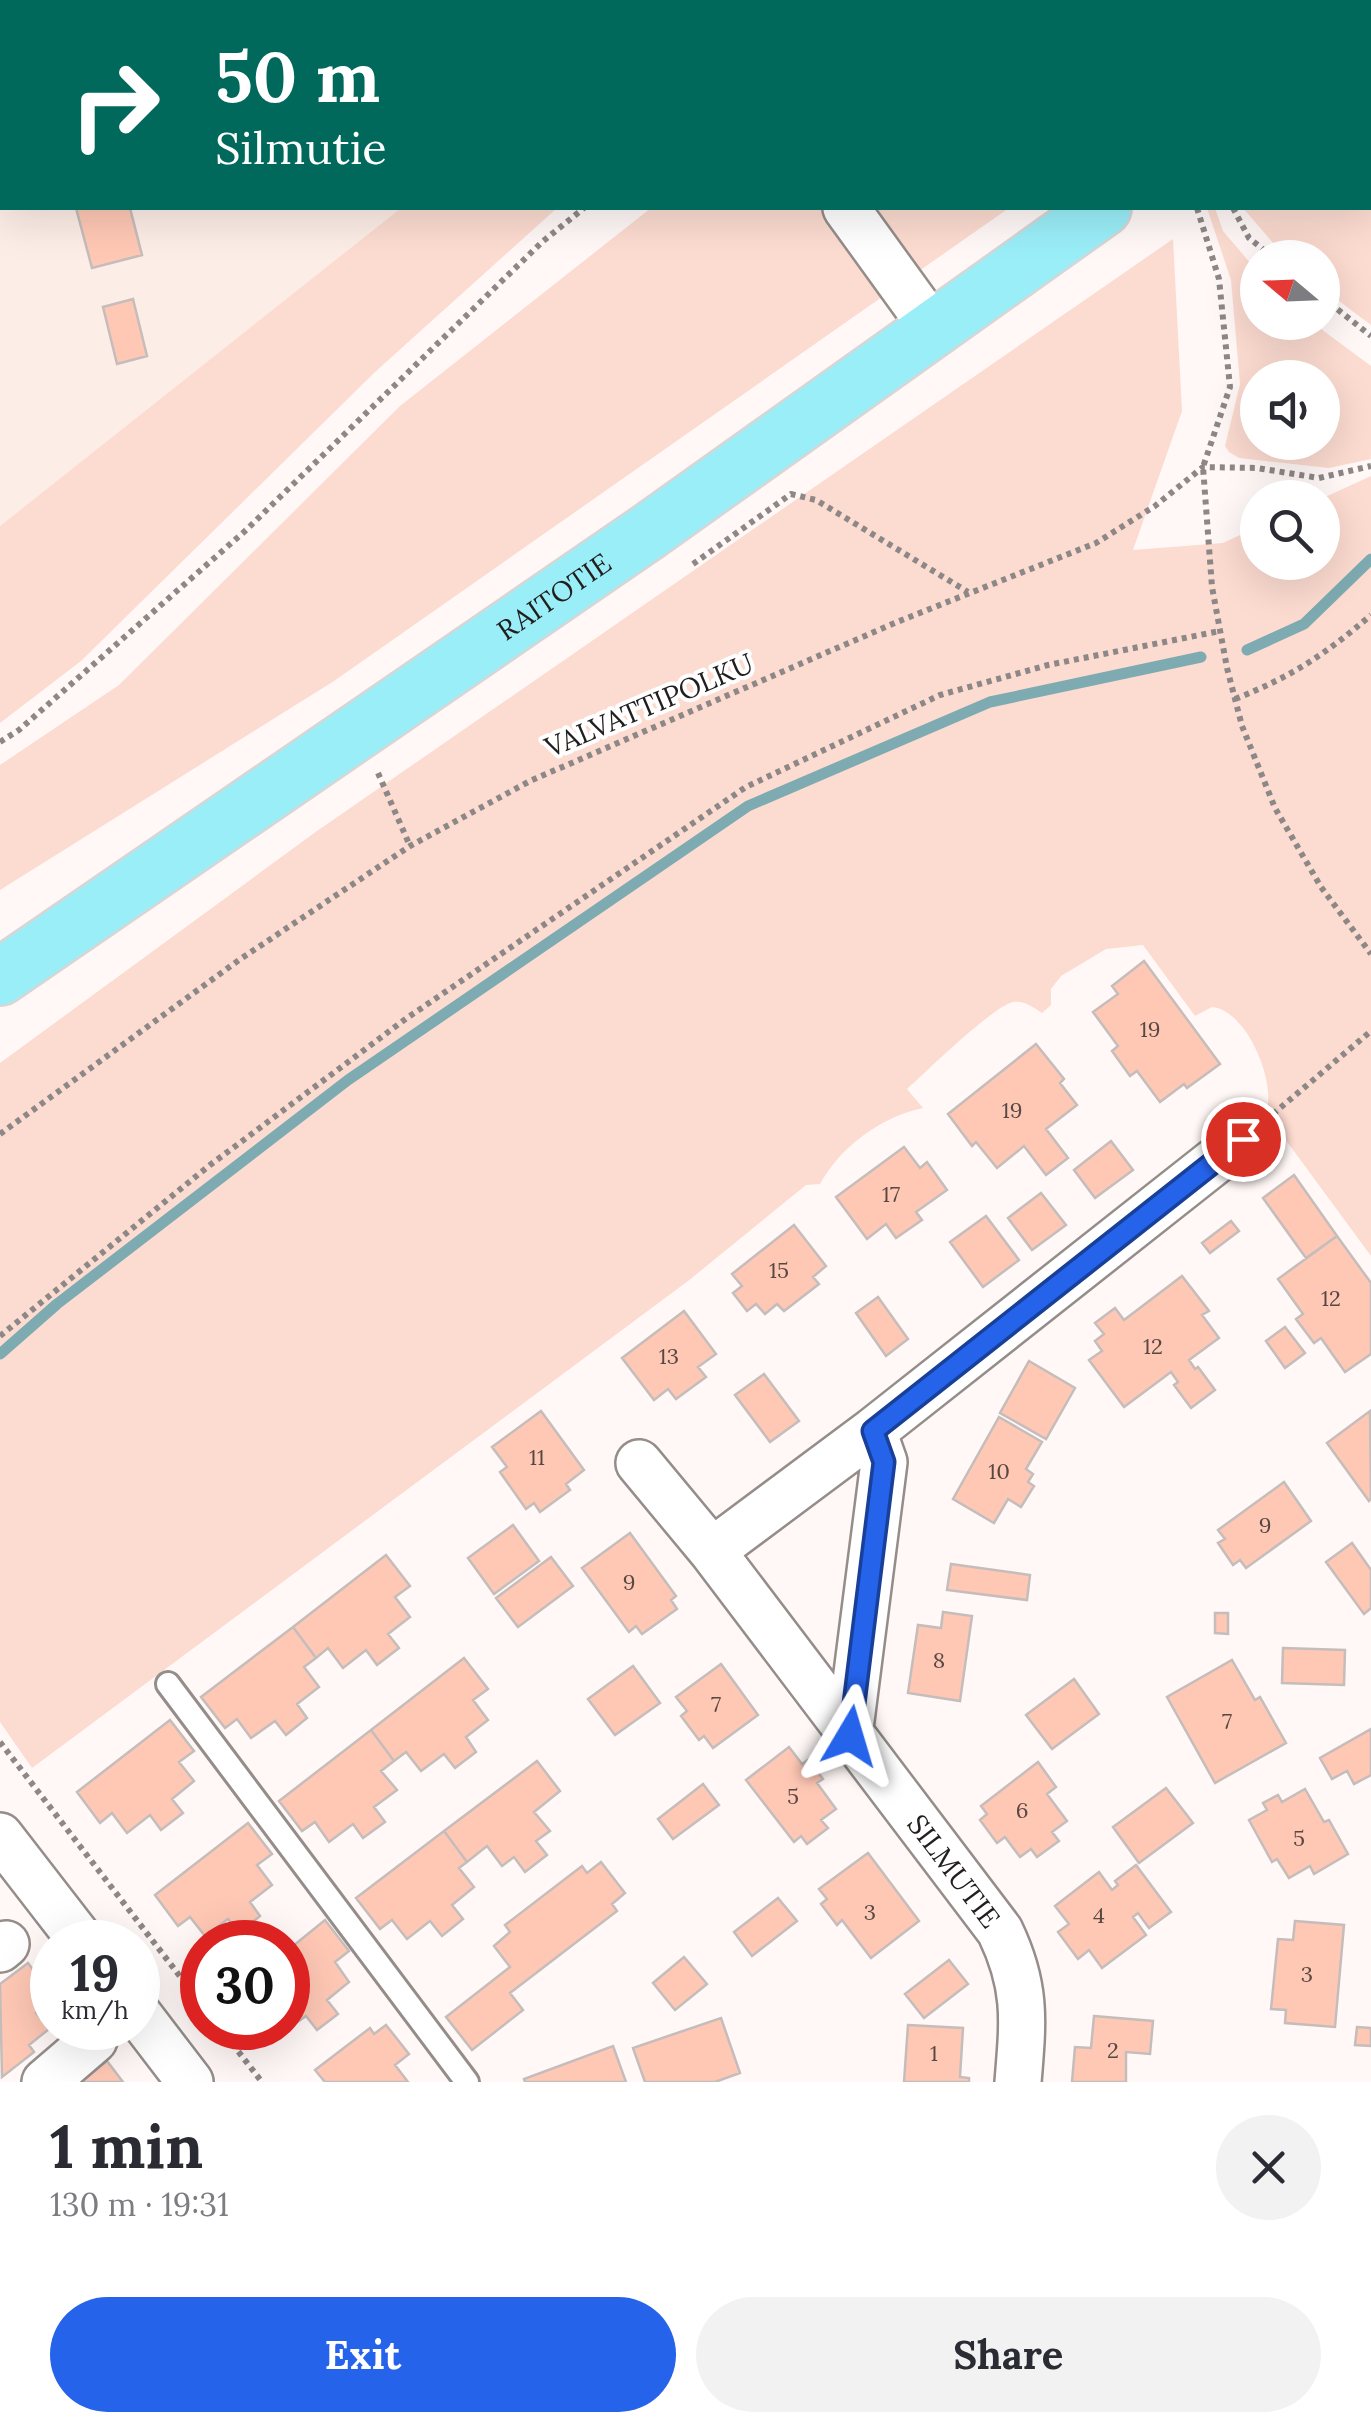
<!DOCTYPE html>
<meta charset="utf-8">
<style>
body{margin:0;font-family:Lora,serif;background:#f2f2f3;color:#2b2b33;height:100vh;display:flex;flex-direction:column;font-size:38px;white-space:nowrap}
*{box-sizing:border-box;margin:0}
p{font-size:32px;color:#7c7c81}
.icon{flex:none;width:55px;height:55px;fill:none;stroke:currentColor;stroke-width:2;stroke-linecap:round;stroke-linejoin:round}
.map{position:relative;height:2082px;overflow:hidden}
.details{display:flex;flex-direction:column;background:#fff;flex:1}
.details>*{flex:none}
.guide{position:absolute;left:0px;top:0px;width:1372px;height:210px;box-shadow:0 10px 40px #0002;background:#00695c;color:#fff;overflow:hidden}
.needle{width:65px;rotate:289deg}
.fabs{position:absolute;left:1240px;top:240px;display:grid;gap:20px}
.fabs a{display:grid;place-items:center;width:100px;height:100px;border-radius:50%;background:#fff;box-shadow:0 10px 40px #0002;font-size:50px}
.speed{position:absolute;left:30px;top:1920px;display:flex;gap:20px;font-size:50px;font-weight:700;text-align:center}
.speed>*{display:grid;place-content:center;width:130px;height:130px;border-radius:50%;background:#fff;box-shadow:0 10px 40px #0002;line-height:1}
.speed small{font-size:25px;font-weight:400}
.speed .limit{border:15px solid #d22;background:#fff;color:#111}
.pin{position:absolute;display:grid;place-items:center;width:85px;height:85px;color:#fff;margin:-42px;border:5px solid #fff;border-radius:50%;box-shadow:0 2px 10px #0007}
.me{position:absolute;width:110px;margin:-55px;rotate:7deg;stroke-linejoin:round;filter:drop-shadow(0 0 8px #0008)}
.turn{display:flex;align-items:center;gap:35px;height:210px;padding:0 50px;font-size:45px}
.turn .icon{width:130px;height:130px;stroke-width:2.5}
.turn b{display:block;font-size:70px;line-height:85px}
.round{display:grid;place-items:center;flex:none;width:105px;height:105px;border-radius:52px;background:#f2f2f3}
.summary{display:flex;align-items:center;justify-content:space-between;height:170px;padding:0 50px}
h1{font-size:60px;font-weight:800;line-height:75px}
.button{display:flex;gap:20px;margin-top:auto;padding:20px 50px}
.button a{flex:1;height:115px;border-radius:60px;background:#2563eb;color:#fff;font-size:40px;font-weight:800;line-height:115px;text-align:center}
.button a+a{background:#f2f2f3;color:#2b2b33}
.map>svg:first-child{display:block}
.built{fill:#fdede7}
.green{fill:#fcdbd0;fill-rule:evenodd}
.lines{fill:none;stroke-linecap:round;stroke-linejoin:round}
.stream{stroke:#7dabb1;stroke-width:11}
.building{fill:#ffc8b5;stroke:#c5bdbb;stroke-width:2.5}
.lane-casing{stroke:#948d8a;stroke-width:28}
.street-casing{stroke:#948d8a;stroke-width:50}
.primary-casing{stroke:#d7d6d6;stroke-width:60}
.path{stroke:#8d8887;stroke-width:6;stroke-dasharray:5 5;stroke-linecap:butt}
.lane{stroke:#fff;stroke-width:22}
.street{stroke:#fff;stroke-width:45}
.primary{stroke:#9aeef8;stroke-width:55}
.route-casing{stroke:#184099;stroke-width:25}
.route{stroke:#2563eb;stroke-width:18}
.labels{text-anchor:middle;stroke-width:8;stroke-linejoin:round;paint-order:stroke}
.number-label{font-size:22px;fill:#584843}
.street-label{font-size:28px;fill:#211e1d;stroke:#fff}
</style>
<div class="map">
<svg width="1371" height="2082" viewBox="0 0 1371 2082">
<rect width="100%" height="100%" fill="#fff8f6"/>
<!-- built -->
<path class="built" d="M0,0l9,2h-7v206h399l-401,318z
M223,0h440l-3,2z"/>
<!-- green -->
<path class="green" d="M1371,60v265l-48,-36 -1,-31 -37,-1 -42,-49h127z
M401,208h156l-182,164 -294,289 -81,62v-197z
M651,208h358l-675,473 -334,209v-125l119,-80 281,-279z
M1207,208h8l8,23 34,40 1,51 55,1 58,43v93l-42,9 -90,-10 -10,-6 -4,-6 15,-62 -9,-104zM1258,378h64v64h-64z
M1173,239l9,172 -49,139 90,-7 34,-16 1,35h64l1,-64 48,-22v780l-105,-143c11,-30 -19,-103 -54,-106l-17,9 -52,-71 -37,4 -45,27 -10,13v16l-9,8c-9,-6 -18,-13 -29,-11 -21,5 -86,69 -106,87l16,19c-42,9 -82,38 -103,76l-14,1 -118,96 -656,487 -32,-46v-659l317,-232z"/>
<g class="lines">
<!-- stream -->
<path class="stream" d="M1247,650l57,-26 67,-65
M0,1354l57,-50 291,-224 400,-274 242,-104 211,-45"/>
</g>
<!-- building -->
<path class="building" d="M76,208h54l12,47 -50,13z
M133,299l14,57 -30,8 -14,-57z
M1144,961l76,103 -33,24 -3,-4 -24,18 -23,-31 -7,5 -18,-25 6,-5 -25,-34 25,-18 -6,-8z
M1036,1044l28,35 -4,4 17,22 -31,24 22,29 -22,17 -22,-29 -27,22 -21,-26 -4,4 -24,-32z
M1111,1141l22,29 -38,28 -21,-28z
M904,1147l16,21 7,-6 20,28 -31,22 6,8 -26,18 -10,-14 -19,15 -31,-42z
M1294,1175l43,61 -31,22 -43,-60z
M1041,1193l25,32 -34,25 -24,-32z
M986,1216l33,44 -36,27 -33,-45z
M1231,1221l8,10 -29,22 -8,-10z
M794,1225l32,41 -13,11 6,7 -35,27 -7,-7 -12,10 -9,-10 -9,7 -14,-18 9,-7 -10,-12z
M1337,1236l34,47v71l-26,18 -24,-34 -7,5 -18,-24 7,-5 -25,-35z
M1182,1276l27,35 -7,4 17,23 -30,22 6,9 3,-2 17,23 -24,18 -17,-23 4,-3 -7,-10 -47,35 -35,-47 13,-9 -7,-10 9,-7 -9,-11 20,-15 9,12z
M878,1297l30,42 -22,17 -30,-43z
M684,1311l32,43 -18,13 8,10 -30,22 -8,-10 -14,11 -32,-42z
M1285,1327l20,26 -20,15 -19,-27z
M1029,1361l46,27 -29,51 -46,-26z
M764,1374l35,47 -29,21 -35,-47z
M541,1411l43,59 -18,14 4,6 -30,22 -6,-9 -8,6 -26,-37 7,-5 -15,-20z
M1370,1411l1,88 -2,2 -42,-58z
M999,1417l43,25 -16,27 7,5 -5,8 6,4 -13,21 -13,-8 -14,24 -41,-24z
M1284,1482l27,39 -65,47 -6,-8 -7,5 -15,-22 7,-4 -7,-9z
M513,1525l26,36 -45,33 -26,-36z
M630,1533l46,63 -5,4 6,9 -35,25 -6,-8 -7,6 -47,-64z
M1352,1543l19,27v38l-7,6 -38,-52z
M386,1555l24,31 -15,11 15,20 -22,17 11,14 -22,17 -11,-15 -23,18 -15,-20 -12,10 -23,-31z
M551,1557l22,29 -55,41 -22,-29z
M951,1564l79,11 -3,25 -80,-10z
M943,1612l29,4 -12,85 -52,-8 10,-68 23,3z
M1215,1613h13v21l-13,-1z
M293,1627l23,31 -12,9 15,20 -22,17 10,14 -21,17 -11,-14 -24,17 -14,-19 -12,9 -24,-31z
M1283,1648l62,2 -1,35 -62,-2z
M464,1658l24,31 -15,11 15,20 -22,17 10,15 -21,16 -11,-14 -23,17 -15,-19 -12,9 -23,-31z
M1232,1660l23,40 5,-3 26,46 -71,40 -48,-86z
M721,1664l37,51 -45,33 -9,-12 -5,4 -18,-24 6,-5 -11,-14z
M633,1666l27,37 -45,32 -27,-36z
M1074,1679l25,35 -47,35 -26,-34z
M170,1720l24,31 -15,11 15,19 -22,18 11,14 -22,17 -11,-15 -23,18 -15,-20 -12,10 -23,-31z
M1371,1729v46l-17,9 -7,-13 -15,8 -12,-21z
M371,1730l23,31 -13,10 16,19 -23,17 11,15 -22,16 -10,-14 -24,18 -14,-20 -13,9 -23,-30z
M789,1747l13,17 6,-4 15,19 -6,4 19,26 -15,11 7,8 -21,16 -6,-8 -7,6 -48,-62z
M537,1761l23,30 -26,21 16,19 -14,10 11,14 -22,17 -11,-15 -12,9 -15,-20 -20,16 -23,-31z
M1038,1762l18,25 -9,7 20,27 -15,11 7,9 -22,16 -6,-8 -11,8 -15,-20 -8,6 -17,-23 7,-6 -6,-8z
M703,1784l16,21 -46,34 -15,-20z
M1166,1788l27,35 -54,40 -26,-36z
M1305,1789l19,33 5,-2 19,34 -34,20 -4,-8 -21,12 -12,-19 -5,3 -23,-42 18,-10 -4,-7 15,-8 4,7z
M248,1823l24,31 -15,11 15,20 -22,17 10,14 -21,17 -11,-14 -23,17 -15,-19 -12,9 -23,-31z
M444,1831l23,31 -8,6 15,19 -22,18 11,14 -21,17 -12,-15 -23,18 -15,-19 -12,9 -24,-31z
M868,1853l51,68 -48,37 -29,-38 -5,5 -16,-21 6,-5 -8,-10z
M601,1862l24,31 -13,11 5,7 -107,82 13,17 -51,40 -26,-33 64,-50 -16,-21 16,-14 -5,-7 77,-59 5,7z
M1136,1865l35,47 -22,16 -11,-15 -5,4 13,18 -44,33 -13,-18 -11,9 -20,-27 11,-8 -14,-18 44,-34 13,18 6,-5 -3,-4z
M778,1898l19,23 -45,35 -18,-24z
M325,1920l24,31 -14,11 14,20 -22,18 11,14 -21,16 -11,-14 -24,17 -4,-5h10v-78z
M1295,1921l49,4 -9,102 -50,-4 1,-13 -15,-1 7,-70 15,1z
M684,1957l23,27 -32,26 -22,-27z
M949,1960l19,24 -44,34 -19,-24z
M28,1963l24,32v6l-16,12 13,16 -20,16 5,7 -32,25 -2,-93z
M1094,2016l59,5 -3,33 -24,-2v30h-54l3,-35 16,1z
M721,2018l19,55 -25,9h-70l-12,-34z
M386,2025l23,29 -14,11 13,17h-83l-10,-12 55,-42 4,6z
M908,2025l55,3 -3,49 9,1v4h-65z
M1357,2027l14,1v18l-16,-1z
M613,2046l13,36h-101l-1,-3z
M107,2061l16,21h-42z"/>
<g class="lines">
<!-- lane casing -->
<g class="lane-casing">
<path id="lane" d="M168,1684l299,398"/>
</g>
<!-- street casing -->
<g class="street-casing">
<path id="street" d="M696,0l2,2
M846,208l86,119
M639,1463l73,88
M849,1736l35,-274 -11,-31
M0,1836l82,106
M0,1949l6,-5
M138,2014l52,68
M45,2082l49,-42
M1018,2082c5,-61 9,-95 -18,-151l-288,-380 161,-120 370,-292"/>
</g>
<!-- primary casing -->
<g class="primary-casing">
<g id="primary">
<path d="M1370,19h1"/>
<path id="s1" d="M0,977l648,-445 455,-324"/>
</g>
</g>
<!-- path -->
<path class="path" d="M1133,0l1,2
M1169,0v2
M865,2l4,-2
M1197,208l22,71 11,108 -27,80 9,120 15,81 15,58 33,82 46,79 50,67
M1233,208l16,30 25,20
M1322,297l49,39
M693,564l98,-70 25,6 152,92
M1235,699c56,-22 91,-45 136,-84
M0,742l19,-12 226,-199 297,-289 42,-34
M378,773l32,73
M1273,1114l98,-83
M0,1134l239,-174 171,-114 120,-65 367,-159 199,-79 59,-37 48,-39 54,1 62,10 52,-12
M0,1336l210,-171 197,-147 339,-231 194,-92 108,-30 172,-34
M0,1742l202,263
M220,2028l42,54"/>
<!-- lane -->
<use href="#lane" class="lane"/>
<!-- street -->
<use href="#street" class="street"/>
<!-- primary -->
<use href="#primary" class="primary"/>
</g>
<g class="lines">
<!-- route casing -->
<g class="route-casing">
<path id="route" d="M850,1736l34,-274 -11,-31 370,-292"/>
</g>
<!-- route -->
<use href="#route" class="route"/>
</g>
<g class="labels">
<!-- number labels -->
<g class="number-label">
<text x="1150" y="1037">19</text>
<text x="1012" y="1118">19</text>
<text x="891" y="1202">17</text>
<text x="779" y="1278">15</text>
<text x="1331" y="1306">12</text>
<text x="1153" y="1354">12</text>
<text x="669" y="1364">13</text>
<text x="537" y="1465">11</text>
<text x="999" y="1479">10</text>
<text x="1265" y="1533">9</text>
<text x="629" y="1590">9</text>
<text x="939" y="1668">8</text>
<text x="716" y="1712">7</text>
<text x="1227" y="1729">7</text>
<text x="793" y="1804">5</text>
<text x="1022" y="1818">6</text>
<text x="1299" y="1846">5</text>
<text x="870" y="1920">3</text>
<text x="1099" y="1923">4</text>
<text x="1307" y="1982">3</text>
<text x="1113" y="2058">2</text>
<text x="934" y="2061">1</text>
</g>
<!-- street labels -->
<g class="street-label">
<text dy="10" stroke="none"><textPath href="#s1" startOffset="672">RAITOTIE</textPath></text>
<text transform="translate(649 705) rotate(-23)" y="10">VALVATTIPOLKU</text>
<text transform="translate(954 1871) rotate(53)" y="10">SILMUTIE</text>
</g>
</g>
</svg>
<div class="fabs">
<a><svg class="needle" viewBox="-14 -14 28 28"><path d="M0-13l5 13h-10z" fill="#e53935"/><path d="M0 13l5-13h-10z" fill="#7c7c81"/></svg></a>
<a><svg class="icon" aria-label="sound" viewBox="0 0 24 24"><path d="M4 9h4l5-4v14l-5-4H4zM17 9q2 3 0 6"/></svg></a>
<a><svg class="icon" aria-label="search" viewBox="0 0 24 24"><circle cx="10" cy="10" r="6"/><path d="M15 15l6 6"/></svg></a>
</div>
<div class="speed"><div>19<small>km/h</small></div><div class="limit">30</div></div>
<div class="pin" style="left:1243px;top:1139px;background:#d93025"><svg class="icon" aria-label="arrive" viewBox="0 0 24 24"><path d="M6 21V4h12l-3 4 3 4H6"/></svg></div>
<svg class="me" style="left:850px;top:1736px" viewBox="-20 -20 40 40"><path d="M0-17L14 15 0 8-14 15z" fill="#2563eb" stroke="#fff" stroke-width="4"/></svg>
<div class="guide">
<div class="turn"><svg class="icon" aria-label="right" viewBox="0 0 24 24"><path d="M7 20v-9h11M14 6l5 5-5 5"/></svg><div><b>50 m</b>Silmutie</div></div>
</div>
</div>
<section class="details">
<div class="summary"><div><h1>1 min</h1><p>130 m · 19:31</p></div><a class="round"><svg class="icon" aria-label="close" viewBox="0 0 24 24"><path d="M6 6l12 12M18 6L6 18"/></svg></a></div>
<div class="button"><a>Exit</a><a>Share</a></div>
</section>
